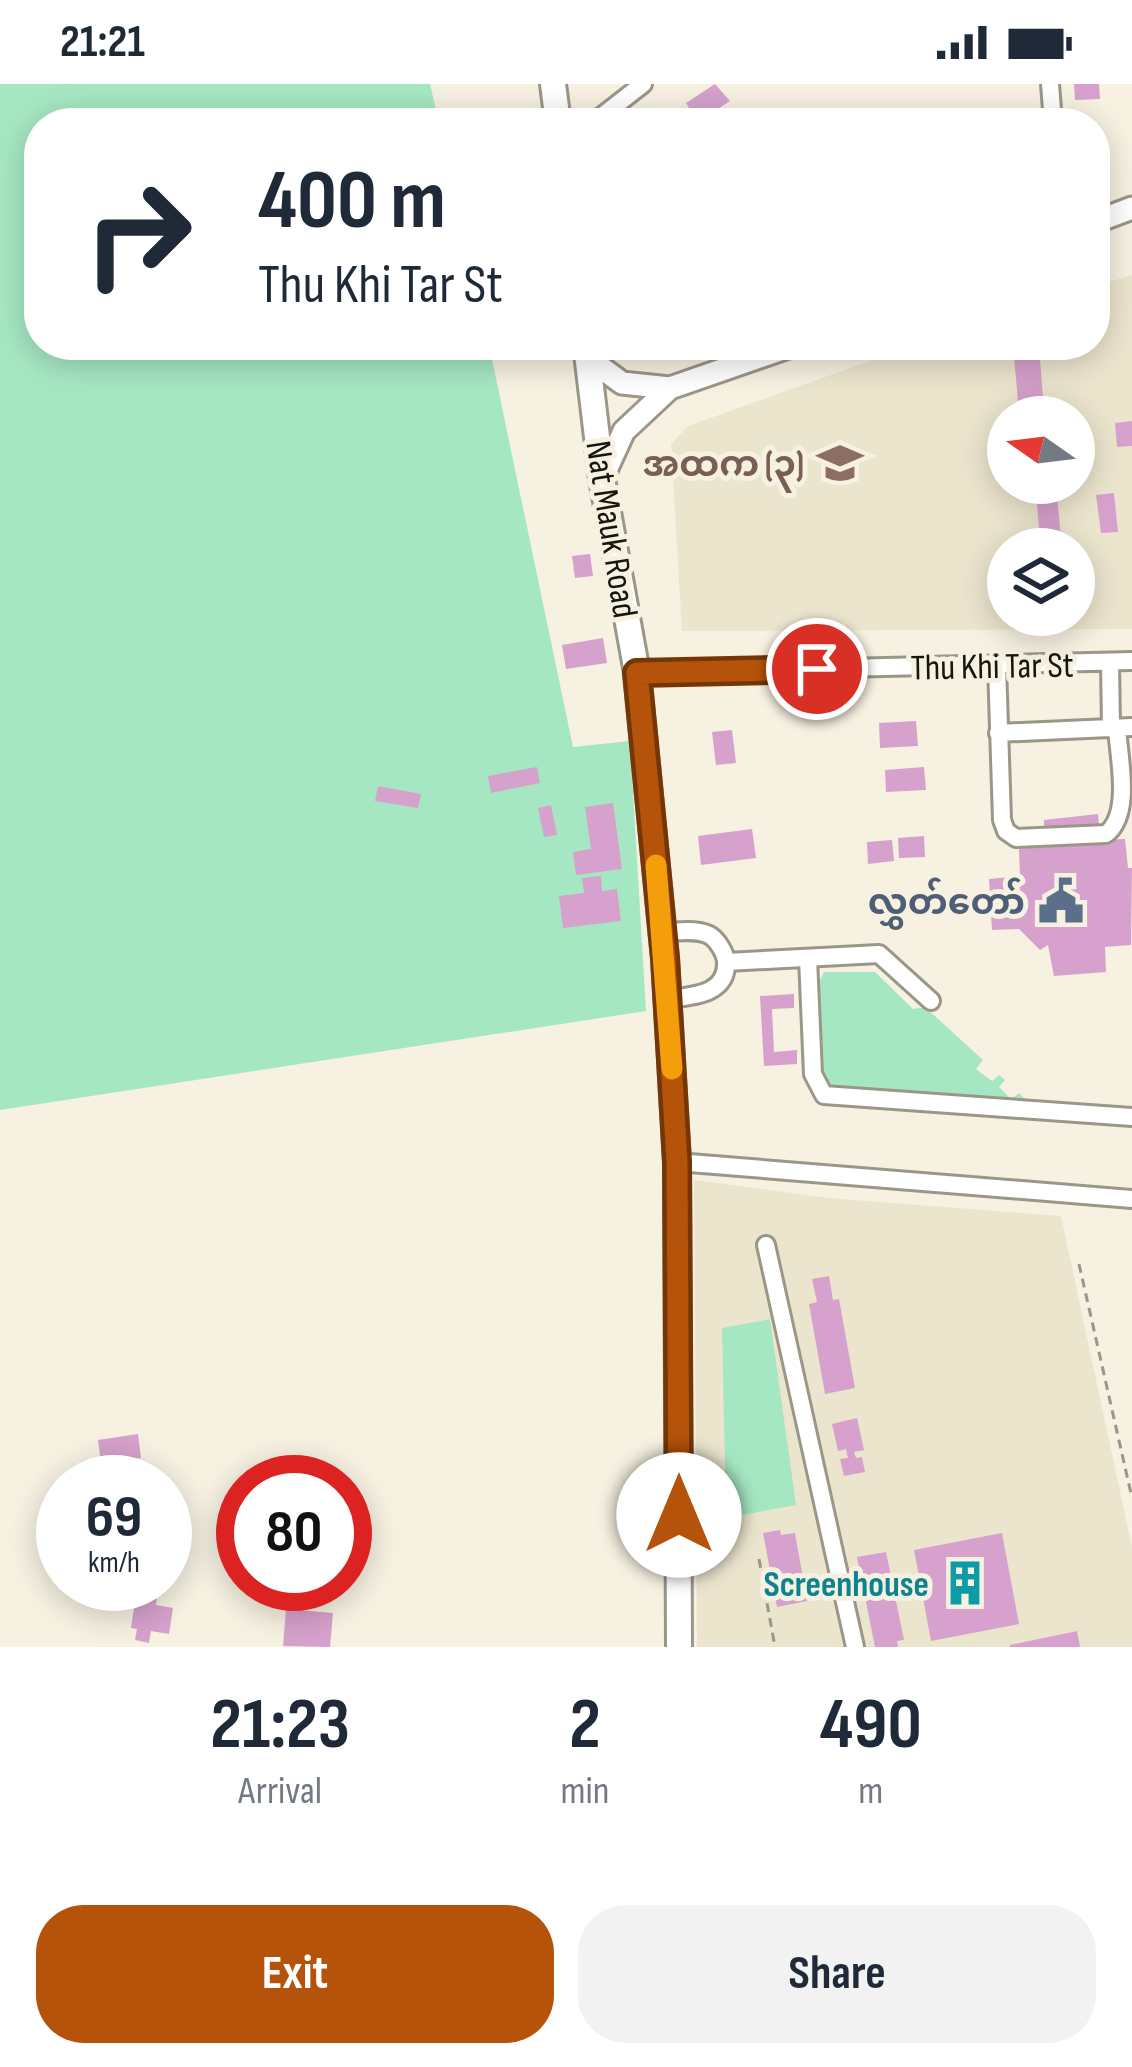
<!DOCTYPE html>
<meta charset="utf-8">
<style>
body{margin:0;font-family:"Sofia Sans Condensed","Noto Sans Myanmar",sans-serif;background:#f2f2f3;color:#1f2937;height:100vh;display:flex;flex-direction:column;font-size:45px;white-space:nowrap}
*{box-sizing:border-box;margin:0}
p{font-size:39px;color:#747a83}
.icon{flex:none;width:66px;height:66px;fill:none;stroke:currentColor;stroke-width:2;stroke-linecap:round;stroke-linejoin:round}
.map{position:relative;height:1563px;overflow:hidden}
.details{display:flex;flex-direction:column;background:#fff;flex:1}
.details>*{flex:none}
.banner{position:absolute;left:24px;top:24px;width:1086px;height:252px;border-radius:48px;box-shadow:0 6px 30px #0003;background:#fff;color:#1f2937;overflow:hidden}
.needle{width:78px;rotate:284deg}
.fabs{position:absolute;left:987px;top:312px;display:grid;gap:24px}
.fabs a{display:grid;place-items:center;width:108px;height:108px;border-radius:50%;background:#fff;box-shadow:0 6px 30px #0003;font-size:60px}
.speed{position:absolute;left:36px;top:1371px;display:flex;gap:24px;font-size:60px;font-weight:700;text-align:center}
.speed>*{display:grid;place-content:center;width:156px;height:156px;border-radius:50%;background:#fff;box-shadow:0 6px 30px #0003;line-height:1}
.speed small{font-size:30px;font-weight:400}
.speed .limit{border:18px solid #d22;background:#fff;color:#111}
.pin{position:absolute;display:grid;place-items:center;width:102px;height:102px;color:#fff;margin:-51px;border:6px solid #fff;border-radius:50%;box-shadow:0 3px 12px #0007}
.me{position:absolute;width:132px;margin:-66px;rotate:0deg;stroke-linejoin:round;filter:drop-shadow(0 0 9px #0008)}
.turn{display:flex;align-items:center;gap:42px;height:252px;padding:0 36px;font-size:54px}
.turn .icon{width:156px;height:156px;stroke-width:2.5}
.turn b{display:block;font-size:84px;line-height:102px}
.eta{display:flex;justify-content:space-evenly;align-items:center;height:204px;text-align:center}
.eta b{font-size:72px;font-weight:700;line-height:84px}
.action{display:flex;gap:24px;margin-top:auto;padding:24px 36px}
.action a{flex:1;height:138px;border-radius:48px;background:#b45309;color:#fff;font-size:48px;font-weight:700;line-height:138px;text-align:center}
.action a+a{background:#f2f2f3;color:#1f2937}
.status{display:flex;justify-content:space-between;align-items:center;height:84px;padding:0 60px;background:#fff;direction:ltr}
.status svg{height:33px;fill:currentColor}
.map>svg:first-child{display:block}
.built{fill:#ece5ce;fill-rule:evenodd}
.green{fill:#a6e7c3}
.building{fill:#d6a1cc}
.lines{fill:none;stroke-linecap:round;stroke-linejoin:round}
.minor-casing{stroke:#9a9688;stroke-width:22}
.major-casing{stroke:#9a9688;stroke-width:27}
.highway-casing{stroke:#9a9688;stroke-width:30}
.path{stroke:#9a968b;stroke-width:3;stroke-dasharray:9 6;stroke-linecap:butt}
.minor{stroke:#fff;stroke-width:16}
.major{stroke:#fff;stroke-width:21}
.highway{stroke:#fff;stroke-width:24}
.route-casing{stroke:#753606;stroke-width:30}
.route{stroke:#b45309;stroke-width:21}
.slow{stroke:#f59e0b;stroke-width:21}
.labels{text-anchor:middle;stroke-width:10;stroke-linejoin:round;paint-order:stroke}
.education-label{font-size:36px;font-weight:bold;fill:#785e54;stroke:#f6f1e1;text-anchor:end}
.street-label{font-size:36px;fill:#16150f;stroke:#f6f1e1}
.service-label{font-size:36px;font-weight:bold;fill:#4e5e75;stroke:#f6f1e1;text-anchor:end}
.culture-label{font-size:36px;font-weight:bold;fill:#0d838f;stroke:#f6f1e1;text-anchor:end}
</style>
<div class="status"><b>21:21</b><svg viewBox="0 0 49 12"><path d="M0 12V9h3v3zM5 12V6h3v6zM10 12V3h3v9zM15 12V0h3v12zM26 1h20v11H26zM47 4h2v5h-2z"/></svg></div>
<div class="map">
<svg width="1132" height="1563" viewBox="0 0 1132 1563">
<rect width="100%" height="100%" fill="#f6f1e1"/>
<!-- built -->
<path class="built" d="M1132,191v354l-450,2 -11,-187 17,-18 227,-81h180v-59zM1008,333h66v66h-66zM1008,465h66v66h-66z
M694,1096l135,18 232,18 71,331v100h-435z"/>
<!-- green -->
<path class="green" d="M0,0h430l9,39h-400v222h450l84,402 57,-6 16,270 -646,99z
M824,888h51l38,37 12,-2 58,53 -7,9 16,12 7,-6 6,5 -6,7 12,12 8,-6 6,6 -1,5 -197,-19 -5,-9 -3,-94z
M770,1235l26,186 -70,13 -4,-190z"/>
<!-- building -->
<path class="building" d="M715,0l15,17 -32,21 -12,-19z
M1074,0h25l1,15 -25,1z
M1013,261h26l5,66 -25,2z
M1132,337v25l-15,1 -2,-24z
M1035,399h21l6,66h-21z
M1114,409l4,39 -17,1 -5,-38z
M590,470l3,22 -18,2 -3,-22z
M603,554l4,25 -41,6 -4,-24z
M916,637l2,25 -38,2 -1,-25z
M732,646l4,33 -20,2 -4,-33z
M537,683l3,16 -49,10 -3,-17z
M924,683l2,23 -40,2 -1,-22z
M378,702l43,8 -3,14 -43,-7z
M613,719l9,66 -46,6 -3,-23 18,-3 -6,-42z
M551,721l6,30 -13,2 -6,-29z
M1098,730l2,26 25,-1 3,29h4l-1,77 -26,2 1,25 -52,4 -6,-31 -8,5 -21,-21 -27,1 -3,-51 31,-3 -1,-27 24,-4 1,-25z
M752,745l4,29 -55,7 -3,-29z
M924,752l1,21 -26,1 -1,-20z
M892,756l2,21 -26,3 -1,-22z
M601,792l1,15 15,-2 4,32 -58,7 -4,-32 25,-3 -2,-15z
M794,910v14l-22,1 2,43 23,-2v14l-33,2 -4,-70z
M829,1192l4,24 6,-1 16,89 -30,6 -16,-90 8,-2 -5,-23z
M857,1334l7,32 -10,2 2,6 6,-1 3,15 -21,4 -4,-17 8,-1 -2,-9 -8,2 -6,-27z
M138,1350l3,24 -40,6 -3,-24z
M780,1446l1,5 14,-2 12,68 -30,6 -14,-74z
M1002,1449l17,91 -88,17 -17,-91z
M886,1468l18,88 -7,1 1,6h-23l-18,-90z
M136,1511l21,4 -1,6 17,3 -4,26 -18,-3 -2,12 -14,-3 2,-11 -6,-1z
M286,1525l47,4 -3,34 -47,-1z
M1077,1547l3,16h-70v-2z"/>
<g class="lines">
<!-- minor casing -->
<g class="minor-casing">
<path id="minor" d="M1050,0l3,39
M593,39l50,-39
M1110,578l1,66
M997,581l5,155 4,11 10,7 90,-4c26,-20 13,-75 11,-106
M637,589l495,-12
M998,649l134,-6
M663,848c14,0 36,-4 48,4 7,5 14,17 15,25 2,34 -34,35 -58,38
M808,874l5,116 11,21 308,22
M726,878l153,-8 52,47
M677,1078l455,37
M766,1161l89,402"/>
</g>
<!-- major casing -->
<g class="major-casing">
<path id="major" d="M1095,138l37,-14
M588,274l34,25 48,5
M602,395l22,-48 46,-43 124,-43"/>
</g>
<!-- highway casing -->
<g class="highway-casing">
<path id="highway" d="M553,0l5,39
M586,261l16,134 35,194 28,285 12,204 2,485"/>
</g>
<!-- path -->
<path class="path" d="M1079,1180l53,234
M759,1475l16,88"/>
<!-- minor -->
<use href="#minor" class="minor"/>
<!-- major -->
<use href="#major" class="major"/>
<!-- highway -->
<use href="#highway" class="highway"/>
</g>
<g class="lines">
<!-- route casing -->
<g class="route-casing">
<path id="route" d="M679,1431l-2,-353 -12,-204 -28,-285 180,-4"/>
</g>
<!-- route -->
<use href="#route" class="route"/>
<!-- slow -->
<path class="slow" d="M656,781l16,204"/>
</g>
<!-- icons -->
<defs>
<g id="school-bare" transform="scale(3.6)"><path d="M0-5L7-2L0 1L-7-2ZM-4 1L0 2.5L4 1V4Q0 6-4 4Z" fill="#8d6e63" stroke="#f6f1e1" stroke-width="2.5" paint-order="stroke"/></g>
<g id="civic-bare" transform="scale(3.6)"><path d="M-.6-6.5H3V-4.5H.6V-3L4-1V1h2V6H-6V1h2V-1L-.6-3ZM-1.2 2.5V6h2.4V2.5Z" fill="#5c6f8a" stroke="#f6f1e1" stroke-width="2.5" paint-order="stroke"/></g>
<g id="building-bare" transform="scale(3.6)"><path d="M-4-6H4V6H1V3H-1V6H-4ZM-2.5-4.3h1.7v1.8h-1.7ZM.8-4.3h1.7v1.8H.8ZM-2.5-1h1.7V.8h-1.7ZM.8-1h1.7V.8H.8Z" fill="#0f9aa8" stroke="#f6f1e1" stroke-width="2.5" paint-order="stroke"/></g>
</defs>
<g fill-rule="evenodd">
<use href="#school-bare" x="840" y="379"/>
<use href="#civic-bare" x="1061" y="817"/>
<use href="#building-bare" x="965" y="1499"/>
</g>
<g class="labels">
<!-- education labels -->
<g class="education-label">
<text x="804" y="392">အထက (၃)</text>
</g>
<!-- street labels -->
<g class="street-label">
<text transform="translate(613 445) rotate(81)" y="13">Nat Mauk Road</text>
<text transform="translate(992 581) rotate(-1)" y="13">Thu Khi Tar St</text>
</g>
<!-- service labels -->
<g class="service-label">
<text x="1025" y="830">လွှတ်တော်</text>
</g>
<!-- culture labels -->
<g class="culture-label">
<text x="929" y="1512">Screenhouse</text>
</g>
</g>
</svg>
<div class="fabs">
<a><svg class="needle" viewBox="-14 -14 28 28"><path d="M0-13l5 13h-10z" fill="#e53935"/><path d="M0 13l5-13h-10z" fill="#747a83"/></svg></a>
<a><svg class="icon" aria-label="layers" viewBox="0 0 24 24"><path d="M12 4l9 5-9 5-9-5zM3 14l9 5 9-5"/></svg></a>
</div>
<div class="speed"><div>69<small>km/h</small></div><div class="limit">80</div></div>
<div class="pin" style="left:817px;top:585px;background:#d93025"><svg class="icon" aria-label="arrive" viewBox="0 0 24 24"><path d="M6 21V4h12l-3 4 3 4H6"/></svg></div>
<svg class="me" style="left:679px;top:1431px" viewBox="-20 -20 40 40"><circle r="19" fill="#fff"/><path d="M0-13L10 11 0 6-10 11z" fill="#b45309"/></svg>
<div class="banner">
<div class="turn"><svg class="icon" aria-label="right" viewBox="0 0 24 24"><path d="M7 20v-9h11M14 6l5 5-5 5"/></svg><div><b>400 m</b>Thu Khi Tar St</div></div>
</div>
</div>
<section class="details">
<div class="eta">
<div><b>21:23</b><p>Arrival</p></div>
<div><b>2</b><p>min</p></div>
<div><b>490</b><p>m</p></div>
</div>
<div class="action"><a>Exit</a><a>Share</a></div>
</section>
